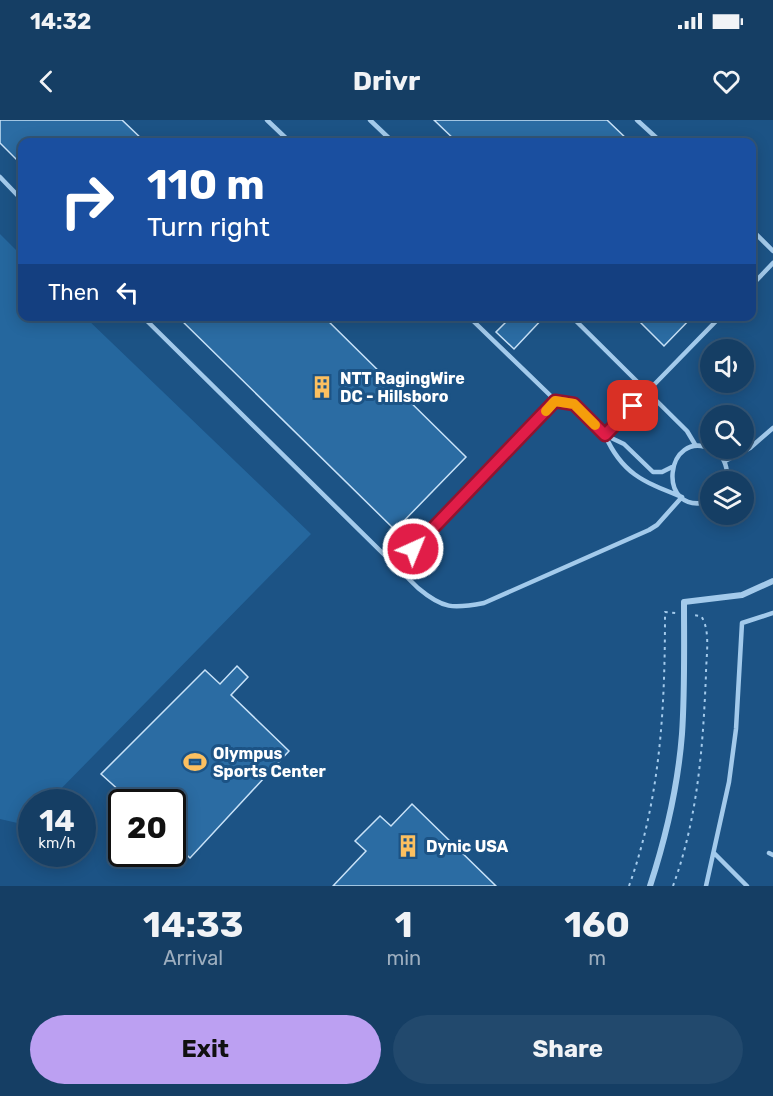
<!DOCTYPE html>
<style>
body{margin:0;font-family:Rubik,sans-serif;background:#22496d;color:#f1f3f6;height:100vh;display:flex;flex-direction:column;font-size:22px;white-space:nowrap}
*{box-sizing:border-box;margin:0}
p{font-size:20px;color:#9daebf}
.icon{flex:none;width:33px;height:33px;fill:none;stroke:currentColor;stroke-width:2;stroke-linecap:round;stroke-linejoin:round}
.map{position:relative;height:766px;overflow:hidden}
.side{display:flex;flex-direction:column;background:#153e64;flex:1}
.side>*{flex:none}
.hud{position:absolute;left:18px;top:18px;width:738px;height:183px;border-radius:12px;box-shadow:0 3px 15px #0003,0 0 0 2px #345778;background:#1a4fa0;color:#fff;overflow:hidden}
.fabs{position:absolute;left:700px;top:219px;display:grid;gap:12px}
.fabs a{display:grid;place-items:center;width:54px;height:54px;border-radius:50%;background:#153e64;box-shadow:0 3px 15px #0003,0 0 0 2px #345778;font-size:30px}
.speed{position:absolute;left:18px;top:669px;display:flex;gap:12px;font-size:30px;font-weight:700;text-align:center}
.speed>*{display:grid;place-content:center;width:78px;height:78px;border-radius:50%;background:#153e64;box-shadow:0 3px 15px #0003,0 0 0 2px #345778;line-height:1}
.speed small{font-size:15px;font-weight:400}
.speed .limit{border:3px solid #111;border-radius:9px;background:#fff;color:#111}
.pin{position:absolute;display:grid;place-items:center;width:51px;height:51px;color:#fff;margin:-26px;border-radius:12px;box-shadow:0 3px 9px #0006}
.me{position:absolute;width:66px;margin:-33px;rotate:44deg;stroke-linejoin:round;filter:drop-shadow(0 0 4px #0008)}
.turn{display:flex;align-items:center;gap:21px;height:126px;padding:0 30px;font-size:27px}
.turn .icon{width:78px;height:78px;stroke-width:2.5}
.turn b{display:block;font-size:42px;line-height:51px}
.then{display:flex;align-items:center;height:57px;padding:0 30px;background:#0003;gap:12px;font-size:22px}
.eta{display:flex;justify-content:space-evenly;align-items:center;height:102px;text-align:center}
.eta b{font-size:36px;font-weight:700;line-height:42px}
.cta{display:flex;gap:12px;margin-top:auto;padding:12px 30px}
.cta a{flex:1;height:69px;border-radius:36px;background:#bca0f2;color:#111;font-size:24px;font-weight:700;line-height:69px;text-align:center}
.cta a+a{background:#22496d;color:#f1f3f6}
.status{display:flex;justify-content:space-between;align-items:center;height:42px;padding:0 30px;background:#153e64;direction:ltr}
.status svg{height:16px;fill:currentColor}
header{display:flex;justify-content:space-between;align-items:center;height:78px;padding:0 30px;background:#153e64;font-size:27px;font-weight:700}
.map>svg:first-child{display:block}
.green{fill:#25679e}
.building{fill:#2b6ca3;stroke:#c8e2f8;stroke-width:1.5}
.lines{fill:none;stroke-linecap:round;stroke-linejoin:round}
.path{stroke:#a3caeb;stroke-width:2;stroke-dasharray:3 4.5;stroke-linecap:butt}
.lane{stroke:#a3caeb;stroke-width:4.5}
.street{stroke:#a3caeb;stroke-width:6}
.route-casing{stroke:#92132f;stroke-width:15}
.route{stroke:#e11d48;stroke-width:10}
.slow{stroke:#f59e0b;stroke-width:10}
.labels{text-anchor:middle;stroke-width:6;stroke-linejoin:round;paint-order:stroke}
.poi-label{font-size:16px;font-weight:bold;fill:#fff;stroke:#1c5385;text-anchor:start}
</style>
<div class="status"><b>14:32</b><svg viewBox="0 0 49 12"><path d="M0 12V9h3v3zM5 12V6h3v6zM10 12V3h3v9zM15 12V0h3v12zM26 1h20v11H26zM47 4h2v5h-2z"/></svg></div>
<header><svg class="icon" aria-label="back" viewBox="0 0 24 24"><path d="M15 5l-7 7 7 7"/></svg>Drivr<svg class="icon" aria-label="heart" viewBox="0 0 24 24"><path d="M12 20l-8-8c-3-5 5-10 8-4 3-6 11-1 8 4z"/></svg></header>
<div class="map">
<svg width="773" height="766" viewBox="0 0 773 766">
<rect width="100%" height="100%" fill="#1c5385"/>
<!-- green -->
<path class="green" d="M0,114l22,22v60l63,1 226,217 -263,268h-16l-1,17 -5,6 -26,-6z"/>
<!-- building -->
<path class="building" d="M0,0h122l23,22h-123v23l-22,-22z
M434,0h173l23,22h-173z
M177,196h146l143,141 -71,73z
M512,196h33l-31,33 -18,-17z
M634,196h59l-29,30z
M237,546l11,11 -17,18 58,56 -99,107 -18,-17v-39h-40l-31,-28 104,-104 15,14z
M412,684l84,82h-163l33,-35 -11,-10 25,-25 11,10z"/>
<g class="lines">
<!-- path -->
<path class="path" d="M629,766c32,-89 36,-180 36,-274l11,1
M673,766c25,-68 30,-140 33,-212 0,-17 5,-44 -5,-58l-8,-1"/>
<!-- lane -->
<path class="lane" d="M267,0l23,22
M370,0l23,22
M637,0l24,22
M0,57l22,23
M752,110l21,21
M752,165l21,-22
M142,196l276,272c25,21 35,21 66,15l165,-73 8,-5 25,-28c-38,-15 -60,-23 -77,-62
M468,196l88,85 18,3 31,31 19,9 29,28h9l10,-5
M571,196l116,115 9,15
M605,315l116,-119
M725,341l25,-13 23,-20
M711,381c-57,18 -46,-76 2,-51 12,6 15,19 14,32
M396,446l160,-165
M714,733l33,33
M769,733l4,2
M706,766l23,-104 7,-53 6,-106 31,-10"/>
<!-- street -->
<path class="street" d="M650,766c16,-49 28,-101 32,-152 3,-44 2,-88 2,-132l58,-7 31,-14"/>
</g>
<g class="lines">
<!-- route casing -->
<g class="route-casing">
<path id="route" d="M413,429l142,-148 19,3 31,31 28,-29"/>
</g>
<!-- route -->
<use href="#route" class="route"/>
<!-- slow -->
<path class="slow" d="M546,291l9,-10 19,3 21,21"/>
</g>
<!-- icons -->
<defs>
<g id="building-bare" transform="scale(1.8)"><path d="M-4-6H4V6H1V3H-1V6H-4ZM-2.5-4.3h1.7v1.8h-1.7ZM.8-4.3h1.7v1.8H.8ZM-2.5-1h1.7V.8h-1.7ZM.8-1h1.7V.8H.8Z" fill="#fcc060" stroke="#1c5385" stroke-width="2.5" paint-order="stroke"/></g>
<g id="stadium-bare" transform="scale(1.8)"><path d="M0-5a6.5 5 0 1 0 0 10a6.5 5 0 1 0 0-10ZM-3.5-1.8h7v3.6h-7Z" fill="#fcc060" stroke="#1c5385" stroke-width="2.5" paint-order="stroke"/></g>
</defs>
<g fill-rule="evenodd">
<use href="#building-bare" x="322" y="267"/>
<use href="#stadium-bare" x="195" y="642"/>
<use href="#building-bare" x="408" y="726"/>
</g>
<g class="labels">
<!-- poi labels -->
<g class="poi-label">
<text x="340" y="264">NTT RagingWire<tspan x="340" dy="18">DC - Hillsboro</tspan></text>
<text x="213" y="639">Olympus<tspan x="213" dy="18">Sports Center</tspan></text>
<text x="426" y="732">Dynic USA</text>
</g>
</g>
</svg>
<div class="fabs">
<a><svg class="icon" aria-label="sound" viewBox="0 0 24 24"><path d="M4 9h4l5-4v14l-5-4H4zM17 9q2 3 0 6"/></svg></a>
<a><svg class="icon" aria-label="search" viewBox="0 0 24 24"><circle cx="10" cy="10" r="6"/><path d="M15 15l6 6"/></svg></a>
<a><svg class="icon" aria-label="layers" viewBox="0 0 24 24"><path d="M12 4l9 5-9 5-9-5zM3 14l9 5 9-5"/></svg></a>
</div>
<div class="speed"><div>14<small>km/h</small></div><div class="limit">20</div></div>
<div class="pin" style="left:633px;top:286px;background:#d93025"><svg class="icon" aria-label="arrive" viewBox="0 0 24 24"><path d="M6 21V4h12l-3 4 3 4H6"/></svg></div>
<svg class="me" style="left:413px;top:429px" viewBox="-20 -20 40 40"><circle r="17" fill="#e11d48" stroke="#fff" stroke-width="3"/><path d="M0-11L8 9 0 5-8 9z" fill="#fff"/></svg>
<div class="hud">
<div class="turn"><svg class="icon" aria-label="right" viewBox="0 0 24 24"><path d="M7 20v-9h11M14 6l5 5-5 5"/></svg><div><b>110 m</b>Turn right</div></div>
<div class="then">Then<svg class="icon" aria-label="left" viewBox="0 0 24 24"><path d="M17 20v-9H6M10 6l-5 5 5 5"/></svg></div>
</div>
</div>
<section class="side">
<div class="eta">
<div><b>14:33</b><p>Arrival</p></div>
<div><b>1</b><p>min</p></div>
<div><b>160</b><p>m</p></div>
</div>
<div class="cta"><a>Exit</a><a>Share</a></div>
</section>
